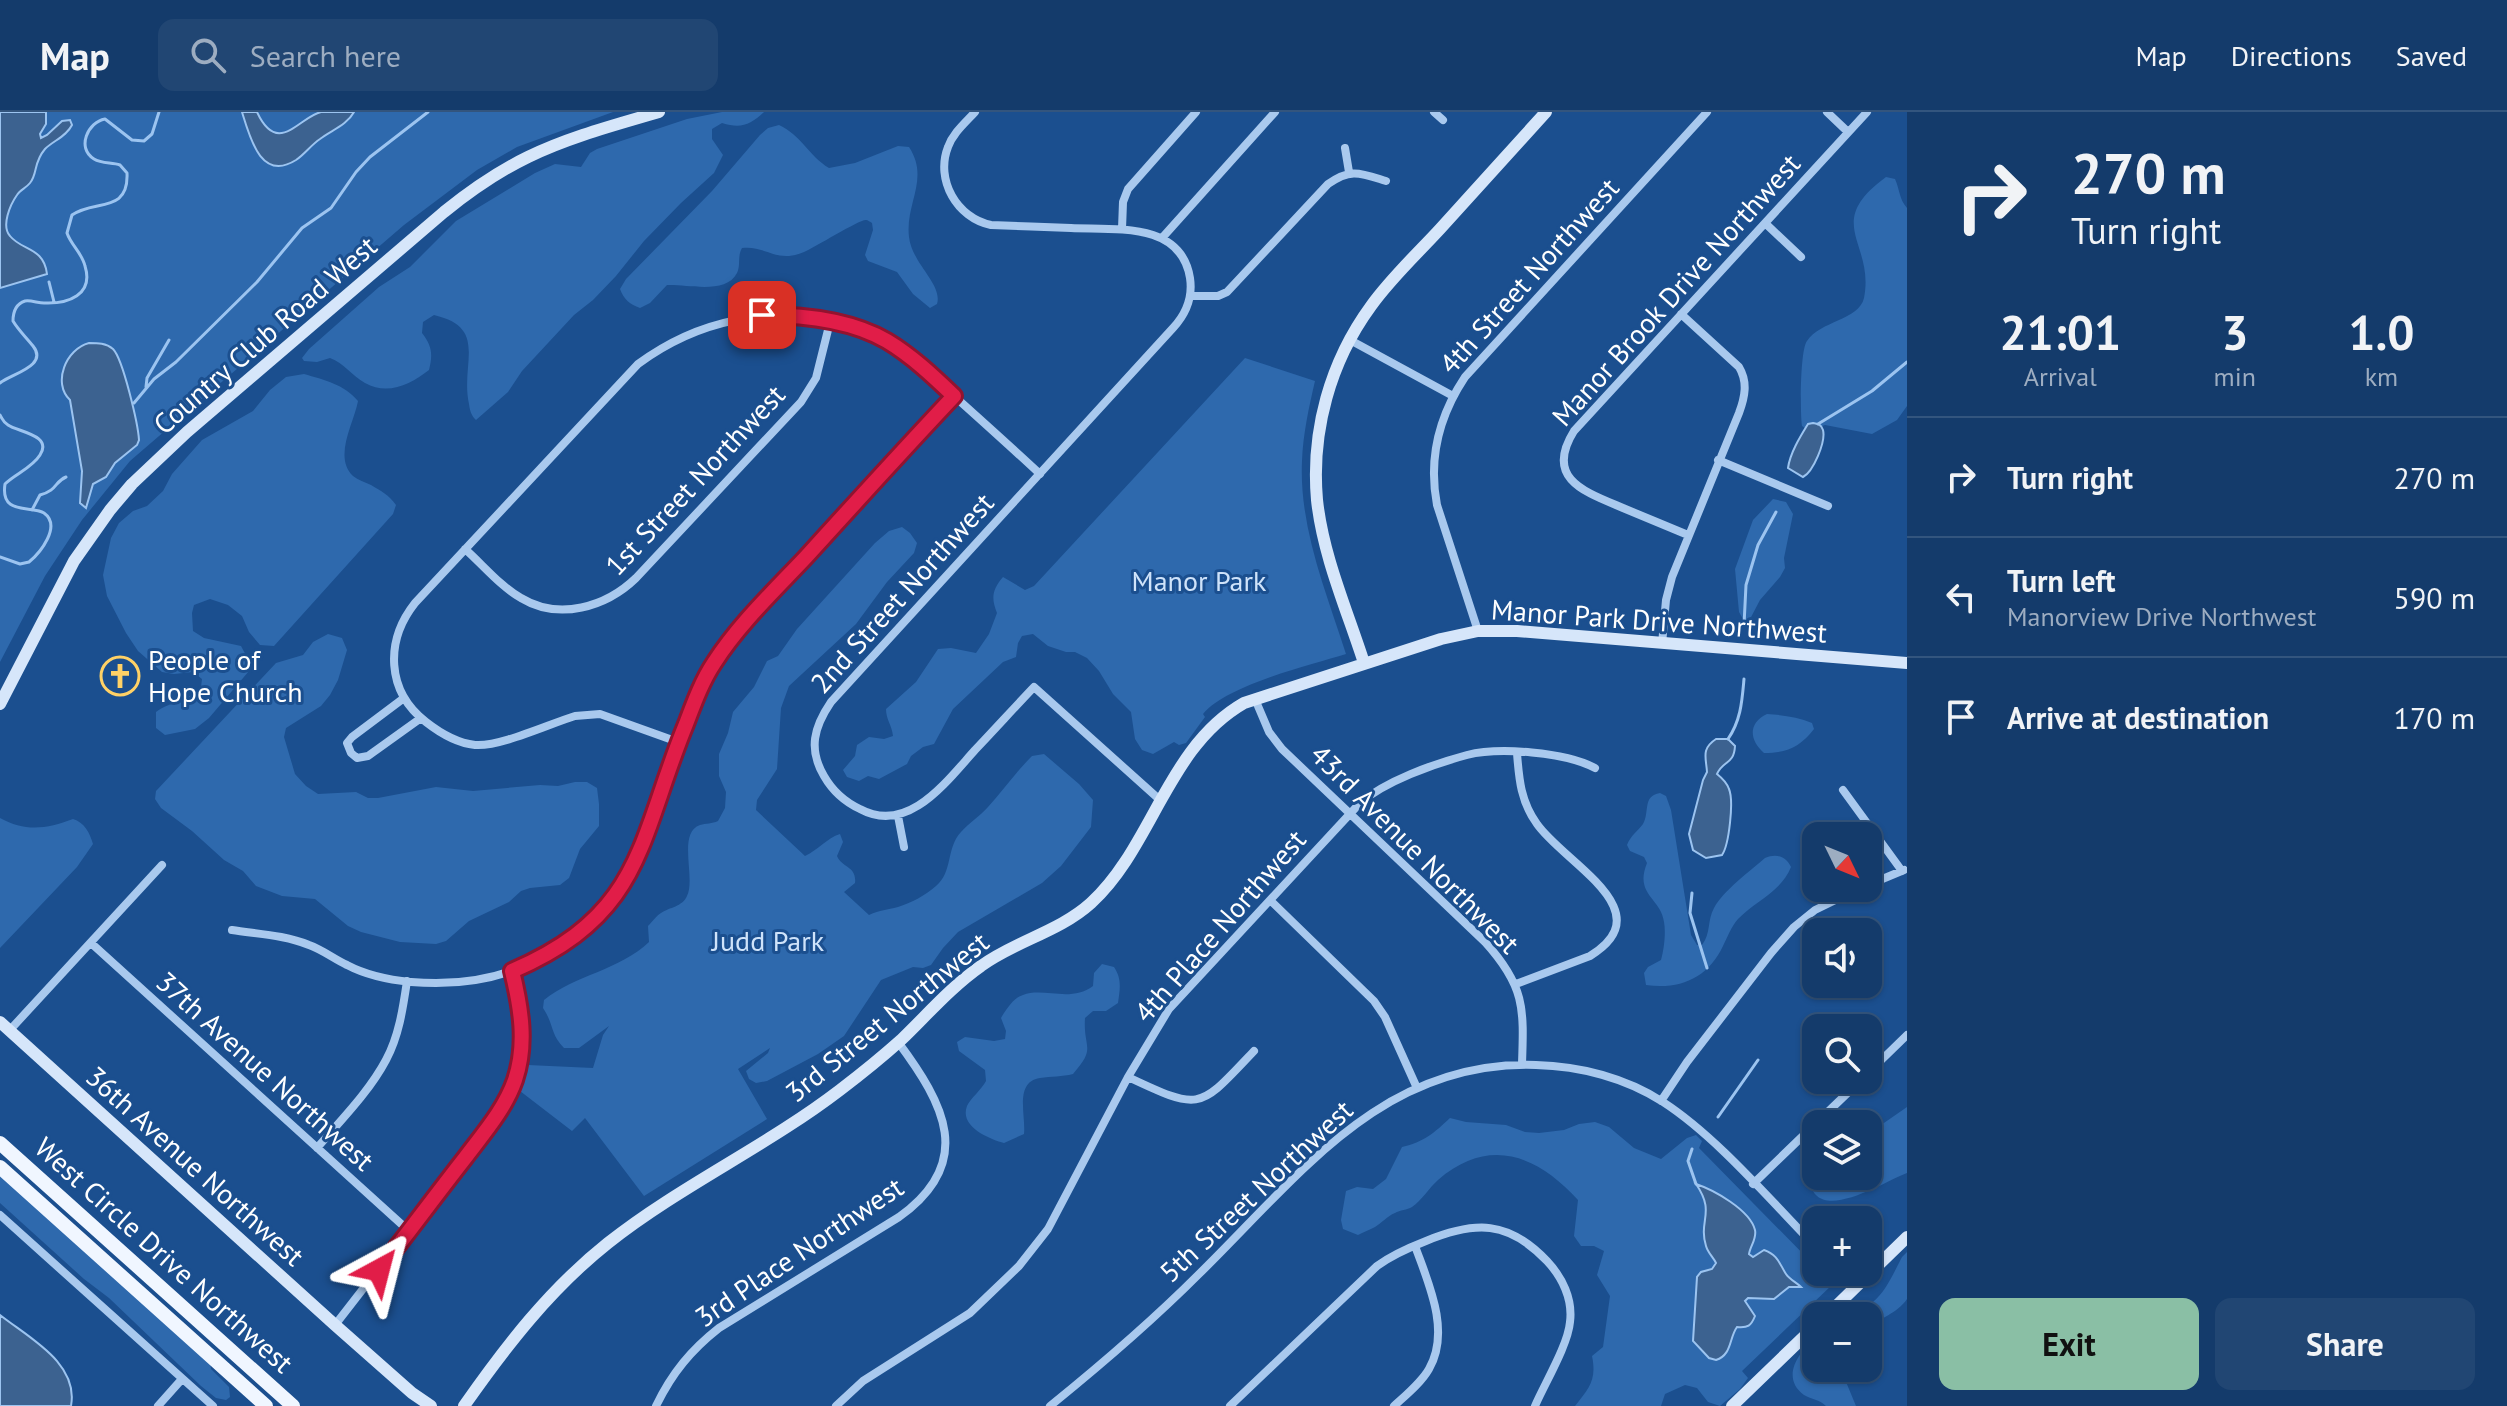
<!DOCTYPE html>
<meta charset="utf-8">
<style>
body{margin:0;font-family:"PT Sans",sans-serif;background:#214673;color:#f1f3f6;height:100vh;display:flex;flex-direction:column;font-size:30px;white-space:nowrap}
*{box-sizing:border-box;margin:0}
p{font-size:26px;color:#9dadc1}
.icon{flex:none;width:44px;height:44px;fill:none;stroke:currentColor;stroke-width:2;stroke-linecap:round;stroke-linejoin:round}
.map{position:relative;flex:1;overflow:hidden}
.side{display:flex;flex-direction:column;background:#143b6b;width:600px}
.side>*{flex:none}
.guide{background:#143b6b;color:#f1f3f6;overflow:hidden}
.needle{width:52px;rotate:133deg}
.buttons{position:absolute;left:1802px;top:710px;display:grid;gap:16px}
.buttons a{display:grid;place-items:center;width:80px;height:80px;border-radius:16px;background:#143b6b;box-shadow:0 2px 6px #0004,0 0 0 2px #33557e;font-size:40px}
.pin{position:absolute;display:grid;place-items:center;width:68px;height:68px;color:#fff;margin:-34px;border-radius:16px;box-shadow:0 4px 12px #0006}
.me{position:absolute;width:88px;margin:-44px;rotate:38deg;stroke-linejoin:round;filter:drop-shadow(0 0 6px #0008)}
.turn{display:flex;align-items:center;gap:28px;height:168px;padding:0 32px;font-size:36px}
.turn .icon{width:104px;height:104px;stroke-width:2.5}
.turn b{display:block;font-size:56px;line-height:68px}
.eta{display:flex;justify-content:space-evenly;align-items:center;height:136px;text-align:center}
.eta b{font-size:48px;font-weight:700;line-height:56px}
.action{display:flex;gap:16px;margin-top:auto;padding:16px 32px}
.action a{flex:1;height:92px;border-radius:16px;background:#8abfa5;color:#111;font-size:32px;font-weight:700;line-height:92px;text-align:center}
.action a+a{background:#214673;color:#f1f3f6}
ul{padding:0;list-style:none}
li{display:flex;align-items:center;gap:24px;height:120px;padding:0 32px;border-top:2px solid #33557e}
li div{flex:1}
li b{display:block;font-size:30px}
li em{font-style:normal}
header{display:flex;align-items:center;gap:48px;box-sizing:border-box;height:112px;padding:0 40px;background:#143b6b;border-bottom:2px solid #33557e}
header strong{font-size:38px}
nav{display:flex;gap:44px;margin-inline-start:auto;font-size:28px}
.search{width:560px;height:72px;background:#214673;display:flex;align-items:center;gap:20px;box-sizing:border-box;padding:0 28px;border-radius:16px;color:#9dadc1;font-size:30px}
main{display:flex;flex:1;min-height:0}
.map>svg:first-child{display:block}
.green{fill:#2e69ad}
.water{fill:#3c6290;stroke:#9cc4f0;stroke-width:2}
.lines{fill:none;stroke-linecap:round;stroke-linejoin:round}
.stream{stroke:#9cc4f0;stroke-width:3}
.street{stroke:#a9c9ee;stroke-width:8}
.secondary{stroke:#d6e6fa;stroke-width:12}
.primary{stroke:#f0f6ff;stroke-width:14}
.route-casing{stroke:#92132f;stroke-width:20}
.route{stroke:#e11d48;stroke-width:14}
.labels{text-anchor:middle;stroke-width:6;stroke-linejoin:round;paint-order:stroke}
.street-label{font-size:28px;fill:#fff;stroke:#1b4f8f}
.park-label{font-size:28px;fill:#cfe3fa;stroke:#1b4f8f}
.poi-label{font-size:28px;fill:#fff;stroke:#1b4f8f;text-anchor:start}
</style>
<header>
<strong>Map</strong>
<div class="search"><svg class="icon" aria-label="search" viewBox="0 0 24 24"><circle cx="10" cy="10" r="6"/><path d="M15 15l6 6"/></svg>Search here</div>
<nav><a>Map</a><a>Directions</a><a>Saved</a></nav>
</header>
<main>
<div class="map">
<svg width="1907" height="1294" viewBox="0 0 1907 1294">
<rect width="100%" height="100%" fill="#1b4f8f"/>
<!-- green -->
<path class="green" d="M0,0h613l-96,35 -40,23 -73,55 -274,236 -48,59 -37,56 -45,86z
M722,0h42c-14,13 -23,17 -42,11l-10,6v10l11,16 -9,18 -33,30 -37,38 -28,35 -23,24 -19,15 -52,56 -14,21 -32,28c-5,-5 -6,-9 -7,-16 -9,-41 20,-76 -35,-89l-11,7 -1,11c10,13 11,21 7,37 -18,14 -41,26 -64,13 -13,-7 -21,-20 -35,-25l-13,4 -13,-1 -2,-3 7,-9 70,-62 31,-20 46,-46 79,-48 20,-9 26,3 9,-14 7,-4 90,-30z
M779,13c22,10 30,31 50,43l26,-5 43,-17 11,1c21,32 -4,56 0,90 3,27 34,47 28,67l-7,4 -17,-14 -16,-22 -29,-11 -3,-6 8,-25 -1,-7c-2,-1 -4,-3 -6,-3 -6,-1 -52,28 -62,32 -28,12 -38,-7 -62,-4 -5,9 -1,17 -5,25 -11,22 -50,11 -70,12l-17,18 -10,5c-10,-4 -16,-8 -20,-19l6,-10 86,-88 48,-56 8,-7z
M1886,65l9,2c5,11 4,20 12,29v198l-10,14 -25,14 -47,-9 -16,6 -7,-5c-2,-13 -2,-76 5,-85 13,-20 52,-21 57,-43 11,-56 -42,-74 22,-121z
M1245,246l70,23c-6,26 -12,53 -13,80 -3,67 24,130 44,193 -36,11 -119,31 -143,60l2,3 -19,26 -7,2 -5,-3 -21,12 -11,-4 -7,-11 -4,-27 -18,-18 -14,-23 -12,-13 -12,-6h-9l-18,-6 -15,-12 -11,2 -4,7 -2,14 -13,5 -50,47 -19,35 -11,3 -12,9 -4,8 -28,15 -11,-3 -9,5 -12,-4 -4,-7 12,-14 2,-11 12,-8 15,2 9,-3c-1,-11 -7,-16 -7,-27l30,-27 22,-33 13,-1 25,5 13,-19 8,-21c-6,-15 -5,-23 6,-36l22,13 9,-4z
M304,262c20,6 40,10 54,27 -4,22 -25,56 -5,75 5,4 12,6 18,9 10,6 18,10 25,20l-3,9 -119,132 -14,-1 -11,-13 -7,-16 -14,-11 -18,-6 -16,6 -2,8 1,18 11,7 37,8 7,13 1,12 -40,47 -14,11 -30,6 -9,-7v-16c15,-11 33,-11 45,-25l1,-8 -9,-7 -19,2 -12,-2 -24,-21 -12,-18 -19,-37 -4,-21 8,-37 8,-15 14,-12 14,-5 16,-15 9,-17 30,-34 51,-29 17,-21 16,-13z
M1773,387l13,3 7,12 -9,44 1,10 -5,9 -20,23 -11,21 -6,-2 -4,-7 -4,-43 18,-49z
M902,415l8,6 7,10 -3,10 -27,29 -31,42 -67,62 -8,22 -4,61 -20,31 -1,10 49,46c13,-6 22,-18 35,-22l3,8 -6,14c5,12 20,10 18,27l-11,9 25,23c11,-5 18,-5 29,-8 13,-4 28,-12 38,-21 17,-14 10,-38 25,-54 8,-9 19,-16 27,-25 15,-17 28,-35 44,-51l12,-2 35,30 14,16 -2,27 -30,39 -19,17 -84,49 -15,16 -12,17 -8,3 -10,-1 -32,13 -37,56 -26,18 -51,27 -11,2 -7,-4 -3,-8 22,-18 2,-5 -32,21 29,50 -123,77 -59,-78 -13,13 -52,-40 8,-26 65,3 10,-33 6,-9 -30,22h-15c-14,-14 -10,-24 -21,-40l1,-8c31,-25 76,-30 105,-58l-1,-16c4,-4 8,-10 13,-13 9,-6 21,-6 26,-17 9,-18 -10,-63 13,-71 6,-2 12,-1 18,-4l7,-13 1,-16 -7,-16v-22l9,-21 5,-21 21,-25 13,-26 11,-5 19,-27 78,-86 14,-12z
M328,522l14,4 5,12 -9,30 -8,15 -9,11 -35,22 -2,9 11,37 11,12 12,8 38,-2 12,6h10l58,-11 37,4 67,-6 18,1 17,-4h12l10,6 2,16v22l-19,23 -11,29 -9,7 -30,3 -9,3 -12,11 -40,19 -23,20 -10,3 -36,-2 -39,-10 -13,-6 -33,-27 -33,-3 -26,-10 -13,-15 -19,-11 -32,-29 -31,-23 -6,-9 1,-8 120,-128 27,-8 10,-13z
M1767,602c16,1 31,3 45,9l2,6c-14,18 -27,24 -50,24 -15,-13 -16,-30 3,-39z
M1660,681l6,3 5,14 20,125 6,10h5c9,-12 5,-24 12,-37 9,-17 36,-37 51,-50 11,-5 21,-2 26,9 -10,25 -36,34 -53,52 -7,8 -10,17 -15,27 -15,32 -43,44 -77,39l-2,-12 4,-6 13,-7c3,-11 5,-27 3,-38 -3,-24 -30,-27 -17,-59l-3,-6 -14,-6 -3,-6c4,-10 10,-13 16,-21 7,-12 -1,-28 17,-31z
M0,706c25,14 47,11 73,1 11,3 17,14 20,25l-16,23 -77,81z
M1102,852l12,3c8,12 6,22 4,36l-12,8h-13l-8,7c-2,31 12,29 -12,56 -11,3 -22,2 -33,4 -26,4 -14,37 -16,56l-20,9c-14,-4 -45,-16 -37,-37 3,-7 15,-17 19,-25l-1,-11 -26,-19 -2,-9 8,-5 29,4 11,-2 1,-8 -5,-13c5,-8 12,-20 22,-23 20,-8 48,8 70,-9l1,-13z
M1907,995v66c-22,8 -91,53 -97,8l6,-10v5h52v-42z
M1450,1006l16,4 40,3 19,7 14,1 25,-3 15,-6 16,-2 14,5 25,21 27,11 26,-21 9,-3 6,6 -3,7 117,119v5h5l12,12 -91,87 6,7 -8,11 -20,17 -12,-4 -11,-14 -12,-3 -20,9 -4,12h-86c14,-18 22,-26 17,-50l11,-9 7,-51 -13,-21 7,-24 -10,-5h-13l-7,-10 4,-36c-41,-45 -89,-64 -140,-20 -9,8 -16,20 -26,27 -5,3 -12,3 -17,6 -8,3 -13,10 -20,14 -5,3 -12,5 -17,8l-15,-6 -2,-9 5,-29 11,-4 16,2 13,-10 16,-32c22,-5 32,-14 48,-29z
M0,1055l210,193 1,9 18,18 1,10 -4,3 -10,-2 -15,-12 -92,-88 -25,-19 -84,-76z
M1907,1140v47c-10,15 -27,18 -39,30v-13h-24c36,-10 42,-28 58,-59z
M1816,1225v31h29l-1,9 12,29h-30c-7,-7 -14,-6 -22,-11 -24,-18 -5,-43 12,-58z"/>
<!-- water -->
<path class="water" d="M0,0h46v12l-6,10 1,4 6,-3 15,-14 8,-1 2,5c-6,12 -18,15 -27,24 -12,14 -7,24 -15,34 -4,5 -10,7 -13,12 -7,10 -16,31 -7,41 12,15 34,11 37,38l-47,14z
M242,0h15c21,45 42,5 64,0 10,0 23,0 33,0 -7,13 -22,18 -34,27 -9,6 -15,15 -24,21 -35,22 -46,-22 -54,-48z
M89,231c9,0 17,0 24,6 10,10 25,75 26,91l-2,5 -22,18 -9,14 -13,7 -7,24 -6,-5 2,-32 -12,-71c-18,-17 -4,-51 19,-57z
M1813,311c5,1 8,1 10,7 3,12 -10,42 -20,47l-15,-9c2,-15 12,-31 20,-44z
M1716,627h12l7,7c-1,19 -12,14 -18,28 5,4 10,9 12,15 5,12 0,56 -7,66l-16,3 -13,-8 -4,-16 14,-54 4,-8c-1,-15 -6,-23 9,-33z
M1696,1072c18,6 54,26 59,46 2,9 -5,16 -6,24l4,3 11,-7c14,5 15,13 22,24 4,6 10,8 15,13h-12l-15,12 -26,-1 -3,3 10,15c-4,10 -7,12 -18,11 -8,11 -5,28 -21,33l-7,-2 -16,-17 4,-64 4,-5 11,-3 4,-6c-3,-6 -8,-10 -10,-17 -8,-26 10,-33 -10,-62z
M0,1203c29,23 79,48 71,91h-71z"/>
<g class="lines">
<!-- stream -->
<path class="stream" d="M49,170l5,20
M0,271c11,-9 49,-17 33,-37 -7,-9 -14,-15 -20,-25 0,-9 3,-17 12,-20 6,-1 13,2 19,2 24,1 50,-8 41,-37 -3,-13 -14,-21 -18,-33l5,-18c22,-16 57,-1 55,-42l-7,-8c-8,-3 -18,-1 -26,-6 -18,-11 -6,-37 11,-40l27,21 12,1 8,-7 7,-22
M146,275l1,-9 22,-38
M134,291l20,-24 22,-17 81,-80 45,-54 29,-20 25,-36 14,-15 58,-45
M0,303c3,5 3,7 8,10 10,7 45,10 32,30 -8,13 -25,19 -35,29 -5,32 26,21 39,29 18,13 -4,40 -15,49l-9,2 -20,-7
M1818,312l54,-33 35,-29
M32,398l8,-15c18,-5 14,-13 26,-18
M1744,513l2,-40 12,-40 18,-33
M1728,627c13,-19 14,-38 16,-60
M1692,781l-2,20 17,55
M1718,1005l40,-57
M1692,1037l-4,12 8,23"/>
<!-- street -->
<path class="street" d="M975,0c-10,11 -22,21 -27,35 -13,33 9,71 43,78 27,1 53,2 80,3 43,2 110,-7 119,50 3,20 -4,36 -17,50l-342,374c-17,25 -23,47 -7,74 8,14 21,26 36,33 48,26 86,-27 115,-59 20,-21 39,-42 59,-63l126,113
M1434,0l9,8
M1827,0l21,20
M1345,36l4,24
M1765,111l36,34
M1122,117l1,-27 5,-13 68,-77
M1162,126l113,-126
M1190,184h28l9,-4 101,-108c23,-16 32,-11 58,-3
M1350,228l103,56
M1718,348l110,46
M1688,423c-22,-9 -43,-18 -65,-27 -38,-16 -79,-29 -49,-77l293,-319
M465,437c18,16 35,37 56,49 38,23 85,9 115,-20l165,-176 15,-24 14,-56
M1478,519l-41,-126c-9,-47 2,-89 28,-128l242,-265
M1662,532l4,-44 6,-23 67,-164c6,-16 9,-31 0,-46l-58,-53
M404,586l-52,39 -5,6 4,10 6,5 11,-2 53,-38
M1255,587l14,33 13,17 203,193c40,44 39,66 37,122
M678,630l-78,-28 -25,2c-26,8 -75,31 -100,29 -18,-2 -35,-12 -49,-23 -40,-31 -41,-81 -11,-119l223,-239c60,-44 130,-59 203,-40 15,5 31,8 46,17 24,14 46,35 66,54 29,26 58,52 87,79
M1843,678l59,81
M898,704l6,31
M1868,773l36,-15
M1270,788l104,101 11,16 32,71
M232,818c25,4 53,5 77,15 14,5 25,14 38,20 19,10 43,15 64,17 47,4 94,-3 135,-27 120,-69 104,-184 165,-288 11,-18 25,-33 38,-48l205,-223
M91,831l318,288
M1516,872l74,-28c74,-45 -26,-93 -53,-132 -16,-22 -18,-44 -20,-71
M9,919l153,-166
M1868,961l39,-38
M1128,965c74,35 71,32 126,-26
M1661,989l26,-39 84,-109 23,-26 21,-17 45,-22
M317,1036c24,-28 52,-56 69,-88 13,-24 17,-52 21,-79
M1753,1072l108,-104
M0,1103l213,191
M1840,1160l15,15
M335,1213l146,-188 27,-40 11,-32 4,-35 -11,-59
M158,1294l24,-27
M656,1294c16,-33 35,-56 63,-78l180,-111c77,-55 45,-113 -1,-175
M836,1294l27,-25 107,-68 49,-47 29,-37 80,-152 41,-68 191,-206c26,-22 73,-39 107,-48 32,-8 98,-3 128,13
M1050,1294c52,-42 102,-85 149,-132 100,-98 183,-214 337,-209 44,1 90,13 127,37 54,35 107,98 153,145
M1230,1294l147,-140c15,-11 31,-18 49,-25 49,-20 82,-21 121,20 15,16 26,38 23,61 -2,23 -25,61 -35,84
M1394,1294c12,-11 27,-23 35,-37 22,-38 -1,-87 -14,-123"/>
<!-- secondary -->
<path class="secondary" d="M1364,551c-17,-53 -41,-107 -47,-163 -6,-69 13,-138 54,-194 20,-28 46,-52 69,-77 35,-39 71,-78 106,-117
M0,592l74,-143 36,-51 22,-26 55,-52 257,-220c26,-21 53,-40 84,-55 41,-20 87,-32 131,-45
M0,910l335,303 77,68 19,13
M1826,1204l81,-79
M464,1294c42,-60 86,-117 144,-163 72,-57 159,-97 232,-153 21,-16 42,-33 61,-50 26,-25 50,-53 80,-74 34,-25 78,-34 110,-63 62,-57 76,-156 153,-200l197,-64 37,-8h39l390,32
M1732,1294l84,-81"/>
<!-- primary -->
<path class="primary" d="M0,1031l293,263
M0,1055l266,239"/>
</g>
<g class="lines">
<!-- route casing -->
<g class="route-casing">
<path id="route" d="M379,1158c29,-37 57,-75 86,-112 18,-24 40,-49 50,-78 12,-36 6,-72 -3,-109 132,-57 126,-130 174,-247 8,-21 16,-43 28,-61 25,-39 60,-72 92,-106 49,-54 98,-108 148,-161 -21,-20 -42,-40 -67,-55 -36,-21 -84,-26 -125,-26"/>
</g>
<!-- route -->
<use href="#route" class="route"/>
</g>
<!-- icons -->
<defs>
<g id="church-ring" transform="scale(2)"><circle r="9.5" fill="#1b4f8f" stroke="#ffd166" stroke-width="1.5"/><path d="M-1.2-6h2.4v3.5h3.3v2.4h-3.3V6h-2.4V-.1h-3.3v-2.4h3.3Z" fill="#ffd166"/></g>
</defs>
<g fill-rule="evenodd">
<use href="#church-ring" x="120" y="564"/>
</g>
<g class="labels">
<!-- street labels -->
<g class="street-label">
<text transform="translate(1529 164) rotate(-48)" y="10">4th Street Northwest</text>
<text transform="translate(1676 178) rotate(-48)" y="10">Manor Brook Drive Northwest</text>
<text transform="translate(265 223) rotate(-41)" y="10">Country Club Road West</text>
<text transform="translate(695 368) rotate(-47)" y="10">1st Street Northwest</text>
<text transform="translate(902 481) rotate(-48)" y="10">2nd Street Northwest</text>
<text transform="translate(1659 509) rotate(4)" y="10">Manor Park Drive Northwest</text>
<text transform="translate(1415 737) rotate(45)" y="10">43rd Avenue Northwest</text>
<text transform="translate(1220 814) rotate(-49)" y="10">4th Place Northwest</text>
<text transform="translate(887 905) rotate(-39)" y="10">3rd Street Northwest</text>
<text transform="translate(265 959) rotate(42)" y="10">37th Avenue Northwest</text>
<text transform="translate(195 1054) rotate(42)" y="10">36th Avenue Northwest</text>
<text transform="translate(1256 1079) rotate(-43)" y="10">5th Street Northwest</text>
<text transform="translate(799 1140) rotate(-34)" y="10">3rd Place Northwest</text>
<text transform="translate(164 1143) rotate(42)" y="10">West Circle Drive Northwest</text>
</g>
<!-- park labels -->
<g class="park-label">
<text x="1199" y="479">Manor Park</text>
<text x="768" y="839">Judd Park</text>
</g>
<!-- poi labels -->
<g class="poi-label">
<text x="148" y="558">People of<tspan x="148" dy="32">Hope Church</tspan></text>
</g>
</g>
</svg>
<div class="buttons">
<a><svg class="needle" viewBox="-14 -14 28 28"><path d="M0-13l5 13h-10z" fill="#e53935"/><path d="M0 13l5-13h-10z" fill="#9dadc1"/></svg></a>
<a><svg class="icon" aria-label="sound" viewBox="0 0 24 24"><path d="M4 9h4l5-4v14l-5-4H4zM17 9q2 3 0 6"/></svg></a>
<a><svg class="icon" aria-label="search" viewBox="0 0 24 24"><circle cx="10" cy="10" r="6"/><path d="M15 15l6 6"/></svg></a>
<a><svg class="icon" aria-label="layers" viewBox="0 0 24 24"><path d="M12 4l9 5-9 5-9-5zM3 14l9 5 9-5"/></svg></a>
<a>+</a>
<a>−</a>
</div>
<div class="pin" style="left:762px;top:203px;background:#d93025"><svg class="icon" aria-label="arrive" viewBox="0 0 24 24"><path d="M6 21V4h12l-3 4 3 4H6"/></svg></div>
<svg class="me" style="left:379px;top:1158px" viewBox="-20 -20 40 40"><path d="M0-17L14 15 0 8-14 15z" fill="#e11d48" stroke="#fff" stroke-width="4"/></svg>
</div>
<section class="side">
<div class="guide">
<div class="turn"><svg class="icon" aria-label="right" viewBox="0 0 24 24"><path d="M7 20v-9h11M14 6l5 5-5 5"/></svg><div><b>270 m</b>Turn right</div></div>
</div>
<div class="eta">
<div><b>21:01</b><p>Arrival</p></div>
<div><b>3</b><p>min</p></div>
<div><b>1.0</b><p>km</p></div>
</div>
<ul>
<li><svg class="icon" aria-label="right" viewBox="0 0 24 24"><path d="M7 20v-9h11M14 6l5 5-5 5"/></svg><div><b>Turn right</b></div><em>270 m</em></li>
<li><svg class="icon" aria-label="left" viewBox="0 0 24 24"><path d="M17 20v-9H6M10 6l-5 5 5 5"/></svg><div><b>Turn left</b><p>Manorview Drive Northwest</p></div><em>590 m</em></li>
<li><svg class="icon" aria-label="arrive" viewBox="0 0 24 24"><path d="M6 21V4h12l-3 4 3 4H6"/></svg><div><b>Arrive at destination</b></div><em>170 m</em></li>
</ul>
<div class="action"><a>Exit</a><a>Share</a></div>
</section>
</main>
